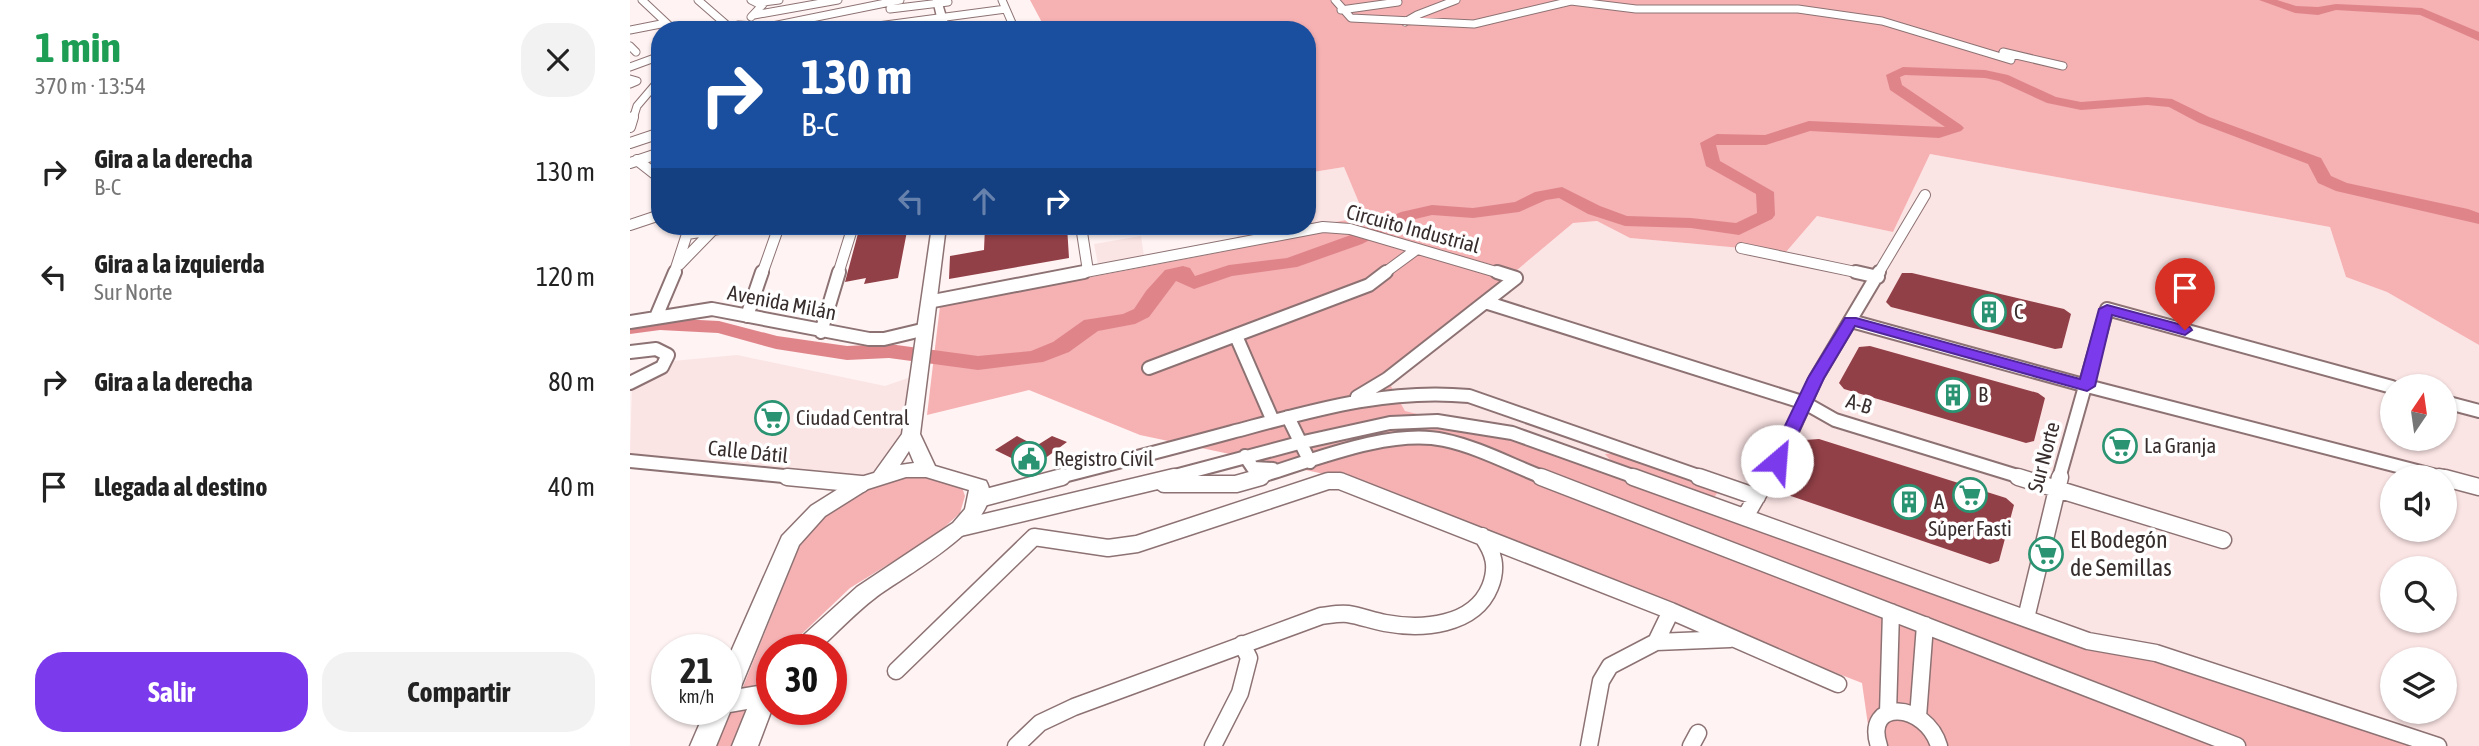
<!DOCTYPE html>
<html lang="es">
<meta charset="utf-8">
<style>
body{margin:0;font-family:"Asap Condensed",sans-serif;background:#f2f2f2;color:#222;height:100vh;display:flex;flex-direction:column;font-size:26px;white-space:nowrap}
*{box-sizing:border-box;margin:0}
p{font-size:23px;color:#767676}
.icon{flex:none;width:38px;height:38px;fill:none;stroke:currentColor;stroke-width:2;stroke-linecap:round;stroke-linejoin:round}
.map{position:relative;flex:1;overflow:hidden}
.details{display:flex;flex-direction:column;background:#fff;width:630px}
.details>*{flex:none}
.hud{position:absolute;left:21px;top:21px;width:665px;height:214px;border-radius:28px;box-shadow:0 2px 5px #0004;background:#1a4fa0;color:#fff;overflow:hidden}
.needle{width:46px;rotate:13deg}
.controls{position:absolute;left:1750px;top:374px;display:grid;gap:14px}
.controls a{display:grid;place-items:center;width:77px;height:77px;border-radius:50%;background:#fff;box-shadow:0 2px 5px #0004;font-size:35px}
.speed{position:absolute;left:21px;top:634px;display:flex;gap:14px;font-size:35px;font-weight:700;text-align:center}
.speed>*{display:grid;place-content:center;width:91px;height:91px;border-radius:50%;background:#fff;box-shadow:0 2px 5px #0004;line-height:1}
.speed small{font-size:18px;font-weight:400}
.speed .limit{border:10px solid #d22;background:#fff;color:#111}
.pin{position:absolute;display:grid;place-items:center;width:60px;height:60px;color:#fff;margin:-72px -30px;border-radius:50% 50% 50% 0;rotate:-45deg;box-shadow:0 0 7px #0007}
.pin .icon{rotate:45deg}
.me{position:absolute;width:77px;margin:-38px;rotate:27deg;stroke-linejoin:round;filter:drop-shadow(0 0 5px #0008)}
.turn{display:flex;align-items:center;gap:24px;height:147px;padding:0 35px;font-size:32px}
.turn .icon{width:91px;height:91px;stroke-width:2.5}
.turn b{display:block;font-size:49px;line-height:60px}
.lanes{display:flex;align-items:center;height:66px;padding:0 35px;background:#0003;justify-content:center;gap:35px;direction:ltr}
.lanes .off{opacity:.35}
.round{display:grid;place-items:center;flex:none;width:74px;height:74px;border-radius:28px;background:#f2f2f2}
.head{display:flex;align-items:center;justify-content:space-between;height:119px;padding:0 35px}
h1{font-size:42px;font-weight:700;line-height:52px;color:#1e9e55}
.action{display:flex;gap:14px;margin-top:auto;padding:14px 35px}
.action a{flex:1;height:80px;border-radius:28px;background:#7c3aed;color:#fff;font-size:28px;font-weight:700;line-height:80px;text-align:center}
.action a+a{background:#f2f2f2;color:#222}
ul{padding:0;list-style:none}
li{display:flex;align-items:center;gap:21px;height:105px;padding:0 35px}
li div{flex:1}
li b{display:block;font-size:26px}
li em{font-style:normal}
main{display:flex;flex:1;min-height:0}
.map>svg:first-child{display:block}
.built{fill:#fbe4e4;fill-rule:evenodd}
.green{fill:#f6b1b3}
.lines{fill:none;stroke-linecap:round;stroke-linejoin:round}
.river{fill:#df858a;fill-rule:evenodd}
.building{fill:#924047}
.street-far3-casing{stroke:#8d7273;stroke-width:9}
.street-far2-casing{stroke:#8d7273;stroke-width:12}
.street-far1-casing{stroke:#8d7273;stroke-width:16}
.street-casing{stroke:#8d7273;stroke-width:19}
.secondary-casing{stroke:#8d7273;stroke-width:3}
.street-far3{stroke:#fff;stroke-width:7}
.street-far2{stroke:#fff;stroke-width:10}
.street-far1{stroke:#fff;stroke-width:12}
.street{stroke:#fff;stroke-width:16}
.secondary{fill:#fff;fill-rule:evenodd}
.route{fill:#7c3aed;stroke:#51269a;stroke-width:2}
.labels{text-anchor:middle;stroke-width:7;stroke-linejoin:round;paint-order:stroke}
.street-label{font-size:21px;fill:#392e2e;stroke:#fff}
.poi-label{font-size:21px;fill:#392e2e;stroke:#fff;text-anchor:start}
.near-poi-label{font-size:24px;fill:#392e2e;stroke:#fff;text-anchor:start}
</style>
<main>
<section class="details">
<div class="head"><div><h1>1 min</h1><p>370 m · 13:54</p></div><a class="round"><svg class="icon" aria-label="close" viewBox="0 0 24 24"><path d="M6 6l12 12M18 6L6 18"/></svg></a></div>
<ul>
<li><svg class="icon" aria-label="right" viewBox="0 0 24 24"><path d="M7 20v-9h11M14 6l5 5-5 5"/></svg><div><b>Gira a la derecha</b><p>B-C</p></div><em>130 m</em></li>
<li><svg class="icon" aria-label="left" viewBox="0 0 24 24"><path d="M17 20v-9H6M10 6l-5 5 5 5"/></svg><div><b>Gira a la izquierda</b><p>Sur Norte</p></div><em>120 m</em></li>
<li><svg class="icon" aria-label="right" viewBox="0 0 24 24"><path d="M7 20v-9h11M14 6l5 5-5 5"/></svg><div><b>Gira a la derecha</b></div><em>80 m</em></li>
<li><svg class="icon" aria-label="arrive" viewBox="0 0 24 24"><path d="M6 21V4h12l-3 4 3 4H6"/></svg><div><b>Llegada al destino</b></div><em>40 m</em></li>
</ul>
<div class="action"><a>Salir</a><a>Compartir</a></div>
</section>
<div class="map">
<svg width="1849" height="746" viewBox="0 0 1849 746">
<rect width="100%" height="100%" fill="#fff3f3"/>
<!-- built -->
<path class="built" d="M1300,154l400,73 16,50 41,15 92,53v401h-66l-369,-114 -551,-200 -88,-21 -18,-32 186,-156 24,-2 33,17 156,14 31,-36 76,16zM1762,387h53v52h-53zM1762,478h53v52h-53zM1762,569h53v52h-53zM1762,660h53v52h-53z
M714,167l21,50 -127,21 -3,-12h72v-53z
M511,236l3,20 -46,8 -4,-20z
M107,355l148,31 23,-8 -4,57 -27,39 -11,5 -236,-25 2,-69 36,-17 5,-7z"/>
<!-- green -->
<path class="green" d="M400,0h1449v345l-92,-53 -41,-15 -16,-50 -400,-73 -37,78 -76,-16 -31,36 -156,-14 -33,-17 -24,2 -186,156 18,32 88,21 551,200 116,22 253,92h-542l-9,-63 -533,-208 -189,-40 -111,-45 -102,25 13,-109 297,-57 1,-11 127,-21 -21,-50 -37,6v-143h-261z
M990,453l93,34 5,5 -3,4 -8,2 -94,-35 -8,-9z
M291,476l40,8 4,12 -5,17 -24,22 -86,53 -64,61h-14v17l-21,25h-6l-2,-4 58,-145 14,-20 51,-34 31,-10z
M121,707l-18,39h-18l15,-34z"/>
<g class="lines">
<!-- river -->
<path class="river" d="M1629,0h18l19,6 22,1 18,-3 86,4 57,24v9l-59,-26 -84,-5 -18,5 -23,-2z
M1273,67l82,3 23,5 48,22 25,5 66,-5 25,2 37,18 112,41 10,18 16,7 121,26 11,4v11l-143,-33 -18,-8 -10,-19 -109,-41 -30,-16 -22,-2 -66,5 -34,-7 -48,-22 -14,-3 -80,-3 -5,2 2,8 59,40 3,3 -3,3 -22,7 -129,-7 -44,14h-50l4,16 54,31 1,23 -3,4 -33,16 -48,-7 -66,-2 -37,-12 -29,-16 -13,2 -27,12 -46,6 -41,-3 -25,6 -45,23 -65,23 -65,9 -38,13 -18,-8 -27,36 -14,7 -37,7 -29,21 -26,10 -65,8 -89,-12 -42,2 -71,-11 -58,-16 -58,-3 -30,4v-12l30,-4 59,3 58,15 70,10 42,-2 89,12 53,-5 22,-9 31,-22 39,-6 11,-5 12,-18 19,-21 18,-4 7,2 5,8 34,-11 58,-7 61,-22 53,-24 31,-7 41,3 42,-6 20,-10 27,-5 38,19 27,10 64,2 45,5 21,-10 -1,-19 -50,-28 -6,-23 17,-9 48,1 44,-14 136,6 -55,-37 -4,-15z"/>
</g>
<!-- building -->
<path class="building" d="M230,226h48l-10,52 -34,6 2,-6 -21,4z
M355,226h82l2,32 -120,21 1,-23 34,-6z
M1272,273h10l152,36 7,5 -9,34 -7,1 -164,-42 -5,-5z
M1240,346l168,47 7,5 -11,43 -8,2 -182,-54 -5,-6 20,-36z
M387,436l19,10 16,-10 15,6 -35,26 -37,-18z
M1189,439l187,59 8,7 -15,56 -9,3 -205,-70 -5,-8 25,-46z"/>
<g class="lines">
<!-- street-far3 casing -->
<g class="street-far3-casing">
<path id="street-far3" d="M12,0l32,30
M68,0l31,27
M121,0l6,3 22,-3
M372,0l13,30
M705,0l16,18 123,6 97,-23 65,8h162l84,12 129,39
M260,9l58,-7
M711,10l57,-8 -2,-2
M124,15l84,-15
M121,17l16,-17
M775,22l12,-7 39,-15
M233,28l143,-19
M0,30l36,-7
M91,30l17,-5 19,1 -3,4
M123,30l147,-30
M0,46l6,6
M1373,52l60,14
M0,67l30,-11
M0,79l7,2 -7,3
M3,119l4,-13 23,-27"/>
</g>
<!-- street-far2 casing -->
<g class="street-far2-casing">
<path id="street-far2" d="M0,127l3,-10
M0,143l30,-10
M7,160l23,18
M0,163l30,-10
M0,225l30,-10
M451,226l7,45
M57,234l51,-8
M1111,248l124,26
M49,265l34,-35
M44,274l13,-40
M132,274l17,-48
M208,274l15,-48
M445,274l248,-47 27,2 153,45
M753,274l34,-25
M1248,274l47,-79"/>
</g>
<!-- street-far1 casing -->
<g class="street-far1-casing">
<path id="street-far1" d="M867,272l19,6
M1226,272l22,5
M298,302l156,-30
M855,302l320,101 30,17 189,58
M117,316l15,-44
M26,317l19,-45
M1221,321l236,65 357,92
M0,322l82,-13 157,30h15l42,-10
M191,332l18,-60
M606,336l37,85
M0,352l26,-3 12,6 -6,12 -32,16
M519,368l220,-83 17,-13
M727,397l30,-18 129,-101
M1815,402l34,9
M658,417l22,45
M615,456l8,12 20,1
M0,461l174,17
M426,478c58,-15 117,-30 176,-46 79,-21 154,-44 237,-36l235,82
M537,478l132,-35 91,-20 47,-2 75,12 126,45
M625,478c54,-16 134,-50 189,-38 34,7 69,26 101,38
M1137,478l21,-38 28,-62 63,-106
M1429,478l48,-169 285,78"/>
</g>
<!-- street casing -->
<g class="street-casing">
<path id="street" d="M157,477l74,7
M911,477l696,269
M1003,477l455,164 68,12 282,93
M1069,477l58,20
M1388,477l205,63
M1809,477l5,1
M1815,478l34,9
M534,484h72l25,-7
M349,499l83,-22
M1115,517l23,-40
M330,528l214,-51
M404,537l74,11 29,-4 191,-63h12l331,130 167,73
M1396,618l34,-141
M1026,642l15,-31
M266,671l138,-134
M1258,713l3,-101
M1288,717l7,-92
M386,746l24,-23 34,-16 247,-91c9,-1 18,-3 27,-2 13,2 25,7 37,9 37,7 89,3 105,-36 8,-20 4,-34 -8,-51
M583,746l27,-53 9,-35 -7,-14
M959,746l12,-65 9,-15 46,-24 74,-3
M1061,746l7,-13
M1249,746c-16,-48 47,-44 60,0"/>
</g>
<!-- secondary casing -->
<g class="secondary-casing">
<path id="secondary" d="M303,0h8l9,30h-10z
M302,226h14l-26,208 15,32 51,15c24,40 -86,97 -111,117 -20,15 -37,34 -56,51h-27l4,-7 61,-55 96,-64 12,-14 4,-19 -43,-13h-20l-38,12 -43,27 -26,29 -59,144 18,-3 5,-7 9,-3v33l-14,37h-26l15,-37 -17,3 -14,34h-26l16,-37h20v-46l56,-127 29,-30 43,-27 20,-6 28,-39zM279,451l5,12 -14,2z"/>
</g>
<!-- street-far3 -->
<use href="#street-far3" class="street-far3"/>
<!-- street-far2 -->
<use href="#street-far2" class="street-far2"/>
<!-- street-far1 -->
<use href="#street-far1" class="street-far1"/>
<!-- street -->
<use href="#street" class="street"/>
<!-- secondary -->
<use href="#secondary" class="secondary"/>
</g>
<!-- route -->
<path class="route" d="M1477,305l83,22 2,3 -7,5 -73,-20 -17,71 -8,5 -232,-65 -31,52 -41,88h-13l-2,-5 40,-83 37,-60h11l224,61 19,-70z"/>
<!-- icons -->
<defs>
<g id="building-ring" transform="scale(1.75)"><circle r="9.5" fill="#fff" stroke="#2a9371" stroke-width="1.5"/><path d="M-4-6H4V6H1V3H-1V6H-4ZM-2.5-4.3h1.7v1.8h-1.7ZM.8-4.3h1.7v1.8H.8ZM-2.5-1h1.7V.8h-1.7ZM.8-1h1.7V.8H.8Z" fill="#2a9371"/></g>
<g id="supermarket-ring" transform="scale(1.75)"><circle r="9.5" fill="#fff" stroke="#2a9371" stroke-width="1.5"/><path d="M-6-5.5h2.5l.6 2H6L4.5 2H-2.5L-4.4-4H-6ZM-1.5 3.2a1.3 1.3 0 1 0 .1 0ZM3 3.2a1.3 1.3 0 1 0 .1 0Z" fill="#2a9371"/></g>
<g id="civic-ring" transform="scale(1.75)"><circle r="9.5" fill="#fff" stroke="#2a9371" stroke-width="1.5"/><path d="M-.6-6.5H3V-4.5H.6V-3L4-1V1h2V6H-6V1h2V-1L-.6-3ZM-1.2 2.5V6h2.4V2.5Z" fill="#2a9371"/></g>
</defs>
<g fill-rule="evenodd">
<use href="#building-ring" x="1359" y="312"/>
<use href="#building-ring" x="1323" y="395"/>
<use href="#supermarket-ring" x="142" y="418"/>
<use href="#supermarket-ring" x="1490" y="446"/>
<use href="#civic-ring" x="399" y="459"/>
<use href="#supermarket-ring" x="1340" y="495"/>
<use href="#building-ring" x="1279" y="502"/>
<use href="#supermarket-ring" x="1416" y="554"/>
</g>
<g class="labels">
<!-- street labels -->
<g class="street-label">
<text transform="translate(783 229) rotate(15)" y="7">Circuito Industrial</text>
<text transform="translate(152 303) rotate(11)" y="7">Avenida Milán</text>
<text transform="translate(1229 404) rotate(17)" y="7">A-B</text>
<text transform="translate(118 452) rotate(6)" y="7">Calle Dátil</text>
<text transform="translate(1414 457) rotate(-75)" y="7">Sur Norte</text>
</g>
<!-- poi labels -->
<g class="poi-label">
<text x="1384" y="319">C</text>
<text x="1348" y="402">B</text>
<text x="166" y="425">Ciudad Central</text>
<text x="1514" y="453">La Granja</text>
<text x="424" y="466">Registro Civil</text>
<text x="1304" y="509">A</text>
<text x="1340" y="536" text-anchor="middle">Súper Fasti</text>
</g>
<!-- near-poi labels -->
<g class="near-poi-label">
<text x="1440" y="548">El Bodegón<tspan x="1440" dy="28">de Semillas</tspan></text>
</g>
</g>
</svg>
<div class="controls">
<a><svg class="needle" viewBox="-14 -14 28 28"><path d="M0-13l5 13h-10z" fill="#e53935"/><path d="M0 13l5-13h-10z" fill="#767676"/></svg></a>
<a><svg class="icon" aria-label="sound" viewBox="0 0 24 24"><path d="M4 9h4l5-4v14l-5-4H4zM17 9q2 3 0 6"/></svg></a>
<a><svg class="icon" aria-label="search" viewBox="0 0 24 24"><circle cx="10" cy="10" r="6"/><path d="M15 15l6 6"/></svg></a>
<a><svg class="icon" aria-label="layers" viewBox="0 0 24 24"><path d="M12 4l9 5-9 5-9-5zM3 14l9 5 9-5"/></svg></a>
</div>
<div class="speed"><div>21<small>km/h</small></div><div class="limit">30</div></div>
<div class="pin" style="left:1555px;top:330px;background:#d93025"><svg class="icon" aria-label="arrive" viewBox="0 0 24 24"><path d="M6 21V4h12l-3 4 3 4H6"/></svg></div>
<svg class="me" style="left:1147px;top:461px" viewBox="-20 -20 40 40"><circle r="19" fill="#fff"/><path d="M0-13L10 11 0 6-10 11z" fill="#7c3aed"/></svg>
<div class="hud">
<div class="turn"><svg class="icon" aria-label="right" viewBox="0 0 24 24"><path d="M7 20v-9h11M14 6l5 5-5 5"/></svg><div><b>130 m</b>B-C</div></div>
<div class="lanes"><svg class="icon off" aria-label="left" viewBox="0 0 24 24"><path d="M17 20v-9H6M10 6l-5 5 5 5"/></svg><svg class="icon off" aria-label="ahead" viewBox="0 0 24 24"><path d="M12 20V5M6 11l6-6 6 6"/></svg><svg class="icon" aria-label="right" viewBox="0 0 24 24"><path d="M7 20v-9h11M14 6l5 5-5 5"/></svg></div>
</div>
</div>
</main>
